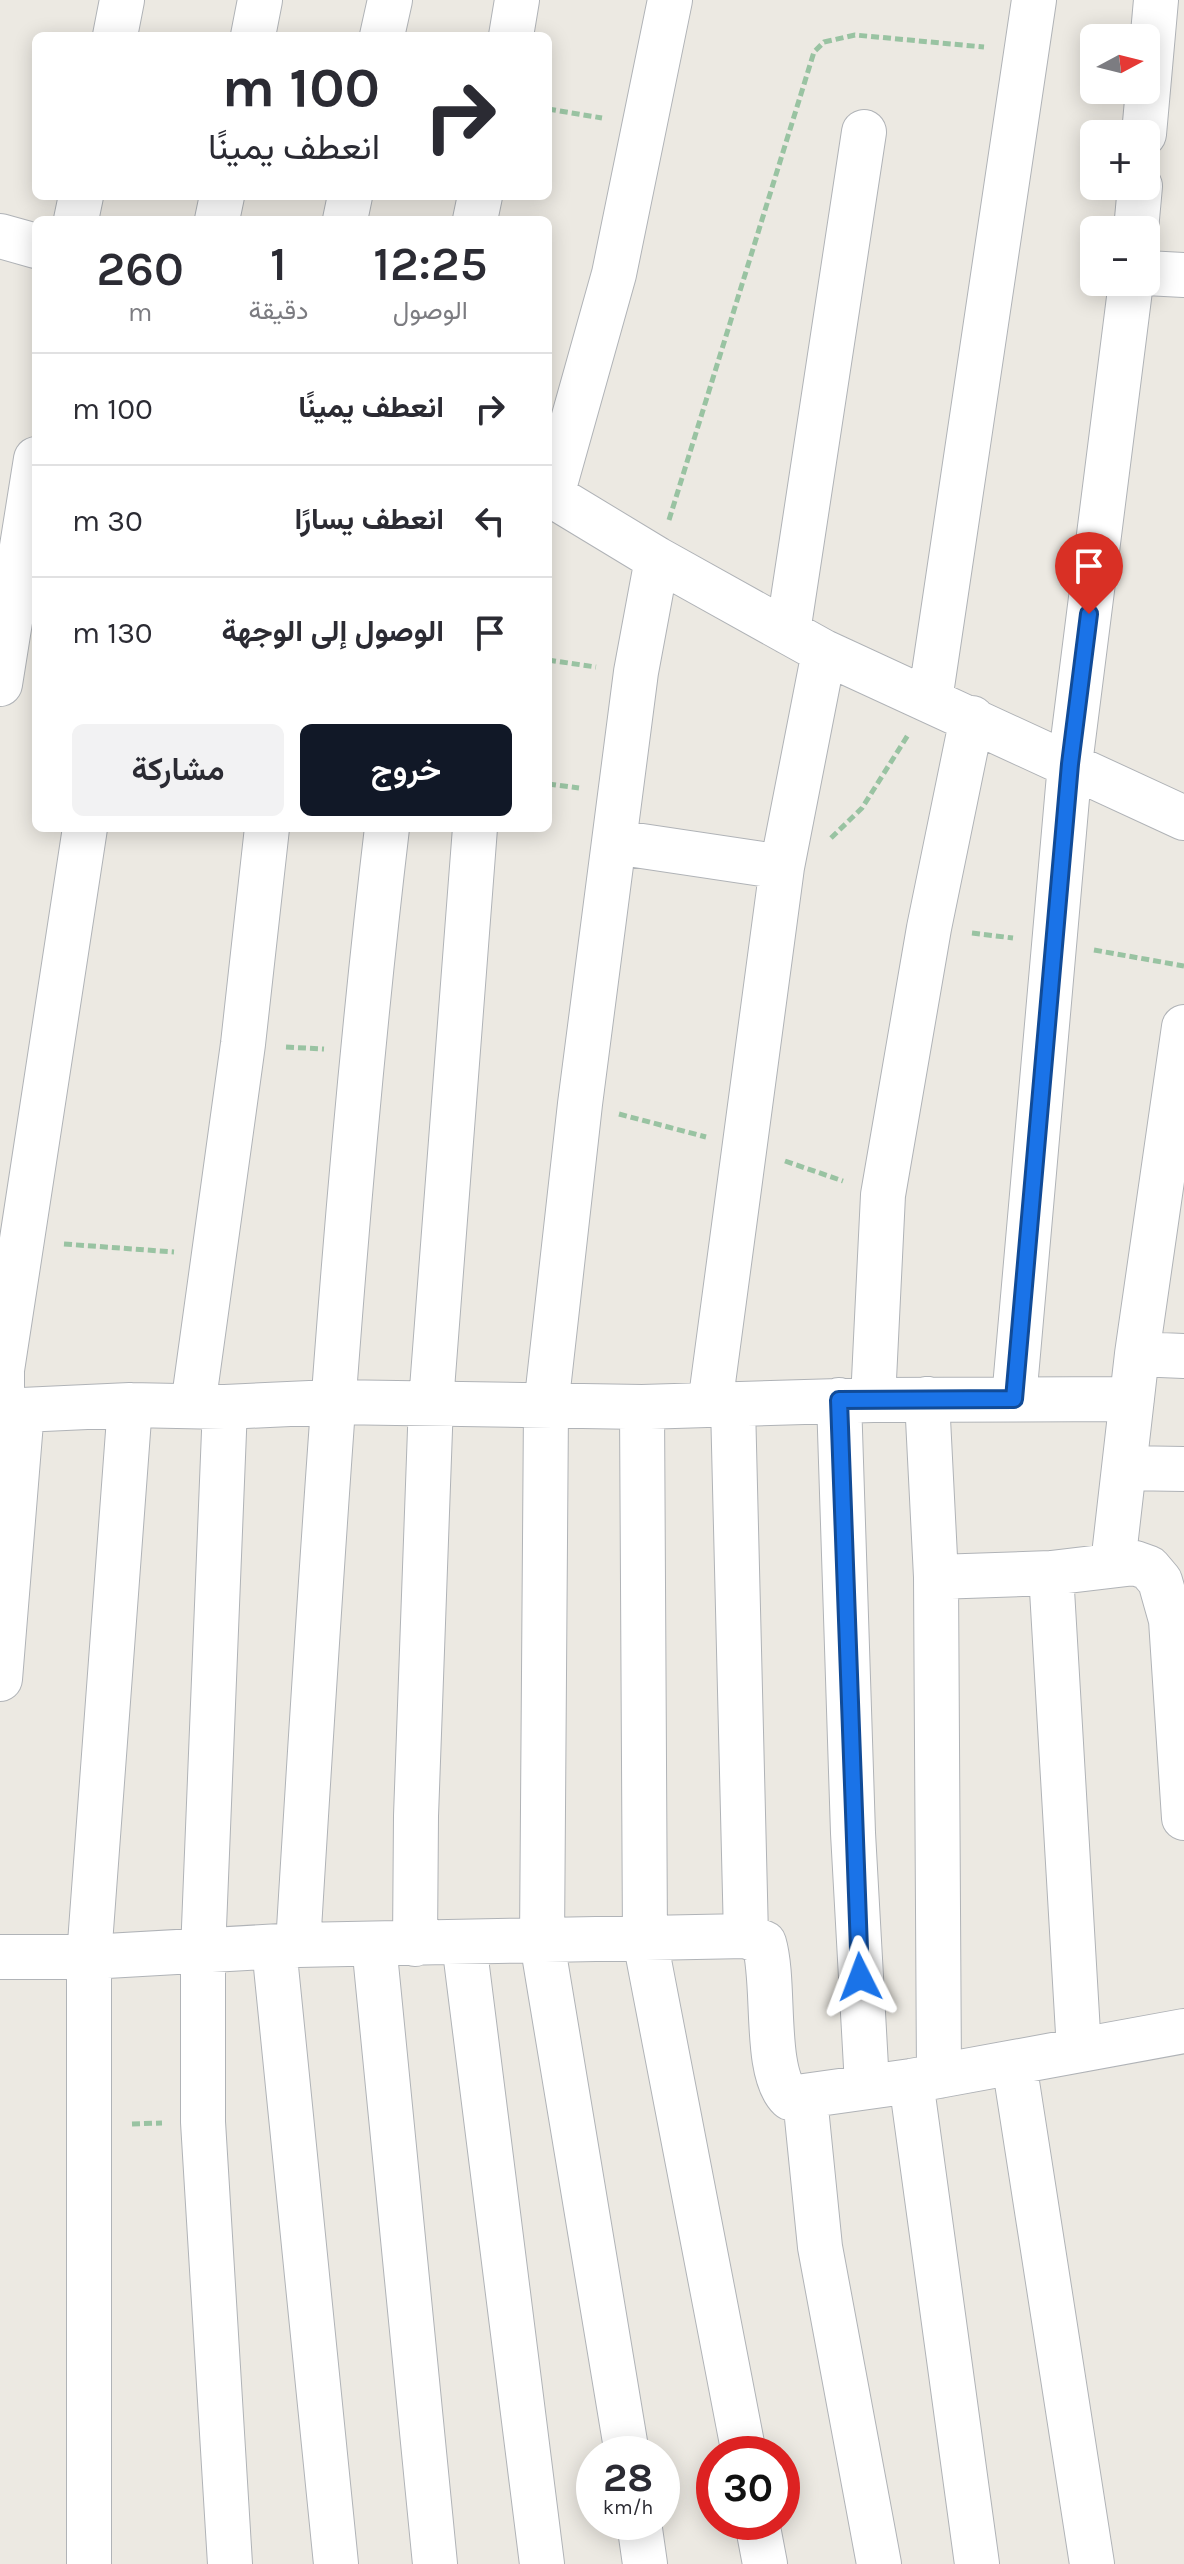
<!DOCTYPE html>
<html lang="ar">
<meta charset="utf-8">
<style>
body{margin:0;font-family:Karla,Vazirmatn,sans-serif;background:#f2f2f3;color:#2b2b33;direction:rtl;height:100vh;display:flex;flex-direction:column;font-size:30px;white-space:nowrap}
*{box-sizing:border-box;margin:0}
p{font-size:26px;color:#7c7c81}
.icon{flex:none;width:44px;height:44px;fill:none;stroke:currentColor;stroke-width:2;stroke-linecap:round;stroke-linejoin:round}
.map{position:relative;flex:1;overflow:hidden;direction:ltr}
.drawer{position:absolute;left:32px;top:216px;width:520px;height:616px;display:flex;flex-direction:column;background:#fff;border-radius:12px;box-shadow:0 4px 20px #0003;direction:rtl}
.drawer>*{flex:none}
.hud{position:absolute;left:32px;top:32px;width:520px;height:168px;border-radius:12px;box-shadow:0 4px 20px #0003;direction:rtl;background:#fff;color:#2b2b33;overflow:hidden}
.needle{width:52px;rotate:83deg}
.tools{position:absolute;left:1080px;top:24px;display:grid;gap:16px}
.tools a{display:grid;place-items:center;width:80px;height:80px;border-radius:12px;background:#fff;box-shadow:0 4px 20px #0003;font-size:40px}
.speed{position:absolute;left:576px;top:2436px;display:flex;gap:16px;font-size:40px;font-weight:700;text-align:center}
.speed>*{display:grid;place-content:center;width:104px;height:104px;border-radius:50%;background:#fff;box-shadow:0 4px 20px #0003;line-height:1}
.speed small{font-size:20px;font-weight:400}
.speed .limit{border:12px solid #d22;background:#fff;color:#111}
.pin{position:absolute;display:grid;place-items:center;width:68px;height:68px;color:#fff;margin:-82px -34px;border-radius:50% 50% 50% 0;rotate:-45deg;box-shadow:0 0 8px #0007}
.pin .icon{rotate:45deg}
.me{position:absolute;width:88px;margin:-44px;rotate:357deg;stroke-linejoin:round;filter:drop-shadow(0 0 6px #0008)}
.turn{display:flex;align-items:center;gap:28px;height:168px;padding:0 40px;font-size:36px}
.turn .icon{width:104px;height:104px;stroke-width:2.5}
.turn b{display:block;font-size:56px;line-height:68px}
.eta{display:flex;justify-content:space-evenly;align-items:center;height:136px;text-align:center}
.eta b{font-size:48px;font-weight:600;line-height:56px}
.cta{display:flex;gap:16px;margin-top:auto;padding:16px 40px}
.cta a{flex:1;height:92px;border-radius:12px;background:#111827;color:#fff;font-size:32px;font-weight:600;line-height:92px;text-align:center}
.cta a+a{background:#f2f2f3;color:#2b2b33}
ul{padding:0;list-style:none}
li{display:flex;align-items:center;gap:24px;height:112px;padding:0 40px;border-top:2px solid #e1e1e2}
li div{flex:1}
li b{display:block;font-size:30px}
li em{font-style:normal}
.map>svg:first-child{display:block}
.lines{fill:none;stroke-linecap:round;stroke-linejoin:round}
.minor-casing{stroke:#b0b3b7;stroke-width:46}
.path{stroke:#99c3a2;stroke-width:5;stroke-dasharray:8 4;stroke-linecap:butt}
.minor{stroke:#fff;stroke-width:44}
.route-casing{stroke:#114b97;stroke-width:20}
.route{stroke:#1a73e8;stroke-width:14}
</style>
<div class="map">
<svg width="1184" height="2564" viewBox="0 0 1184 2564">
<rect width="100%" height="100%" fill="#ece9e2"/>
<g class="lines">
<!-- minor casing -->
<g class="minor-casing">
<path id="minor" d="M115,36l7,-36
M253,36l7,-36
M382,36l8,-36
M511,36l6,-36
M1144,134l12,-134
M76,220l5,-24
M217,220l5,-24
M345,220l5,-24
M475,220l5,-24
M1136,230l4,-44
M0,236l36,10
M1146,273l38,2
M548,493l109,66 167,93 360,166
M552,495l62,-221 56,-274
M788,632l76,-500
M0,684l36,-225
M930,700l104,-700
M85,828l-83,542v37l20,3 108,-5 95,2 107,-5 310,5
M615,842l167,25
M1137,1354l47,2
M927,1399l9,178 3,499
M1014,1399l56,-635 61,-482
M839,1400l14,433 14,252
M873,1400l10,-205 46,-267 43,-210
M710,1405l72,-538 42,-215
M733,1405l13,531
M193,1406l50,-362 24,-216
M225,1407l-22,545v170l27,442
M1124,1468l60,1
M1113,1564l24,-210 47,-327
M1051,1573l28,477
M936,1577l115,-4 84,-10 14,5 11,13 11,39 13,198
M0,1679l22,-269
M464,1943l78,621
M374,1944l61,620
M415,1944l1,-128 15,-414 44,-574
M298,1945c23,-373 45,-746 89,-1117
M274,1947l62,617
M0,1957h89l209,-12 448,-9 18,7c12,41 -1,129 26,155l121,-17 273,-50
M1014,2063l78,501
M911,2081l66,483
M805,2098l15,149 59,317
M627,2454l-85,-512 4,-535 34,-303 56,-432 21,-113
M744,2454l-99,-514 -3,-533 231,-7 259,-1
M639,2522l6,42
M757,2522l8,42
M89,2564v-607l41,-552"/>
</g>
<!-- path -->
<path class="path" d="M548,109l54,9
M669,520l145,-468 10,-10 31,-7 129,12
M548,660l48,7
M548,784l31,4
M831,838l31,-30 46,-73
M972,933l41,5
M1094,950l90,16
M286,1047l38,2
M619,1114l87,23
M785,1161l58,20
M64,1244l110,8
M132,2124l30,-1"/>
<!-- minor -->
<use href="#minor" class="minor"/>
</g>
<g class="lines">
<!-- route casing -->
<g class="route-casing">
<path id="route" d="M860,1977l-21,-577 175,-1 56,-635 19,-150"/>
</g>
<!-- route -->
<use href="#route" class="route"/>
</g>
</svg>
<div class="tools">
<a><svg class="needle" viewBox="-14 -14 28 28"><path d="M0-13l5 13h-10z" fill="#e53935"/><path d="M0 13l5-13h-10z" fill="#7c7c81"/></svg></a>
<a>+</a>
<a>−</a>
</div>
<div class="speed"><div>28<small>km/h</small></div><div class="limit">30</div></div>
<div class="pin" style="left:1089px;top:614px;background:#d93025"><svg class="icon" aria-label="arrive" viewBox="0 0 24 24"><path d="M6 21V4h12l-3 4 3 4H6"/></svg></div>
<svg class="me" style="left:860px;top:1977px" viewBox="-20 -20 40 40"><path d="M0-17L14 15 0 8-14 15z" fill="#1a73e8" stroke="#fff" stroke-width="4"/></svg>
<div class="hud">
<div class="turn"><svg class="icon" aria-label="right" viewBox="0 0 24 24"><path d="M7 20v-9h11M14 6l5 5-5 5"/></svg><div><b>100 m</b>انعطف يمينًا</div></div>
</div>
<section class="drawer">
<div class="eta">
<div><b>12:25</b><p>الوصول</p></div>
<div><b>1</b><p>دقيقة</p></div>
<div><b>260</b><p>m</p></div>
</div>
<ul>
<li><svg class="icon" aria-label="right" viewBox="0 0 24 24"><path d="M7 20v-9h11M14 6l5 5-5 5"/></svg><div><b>انعطف يمينًا</b></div><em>100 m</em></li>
<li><svg class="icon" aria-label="left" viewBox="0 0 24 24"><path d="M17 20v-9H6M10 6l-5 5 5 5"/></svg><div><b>انعطف يسارًا</b></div><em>30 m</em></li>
<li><svg class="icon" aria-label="arrive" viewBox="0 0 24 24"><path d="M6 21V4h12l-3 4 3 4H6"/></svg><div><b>الوصول إلى الوجهة</b></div><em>130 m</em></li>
</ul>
<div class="cta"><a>خروج</a><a>مشاركة</a></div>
</section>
</div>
